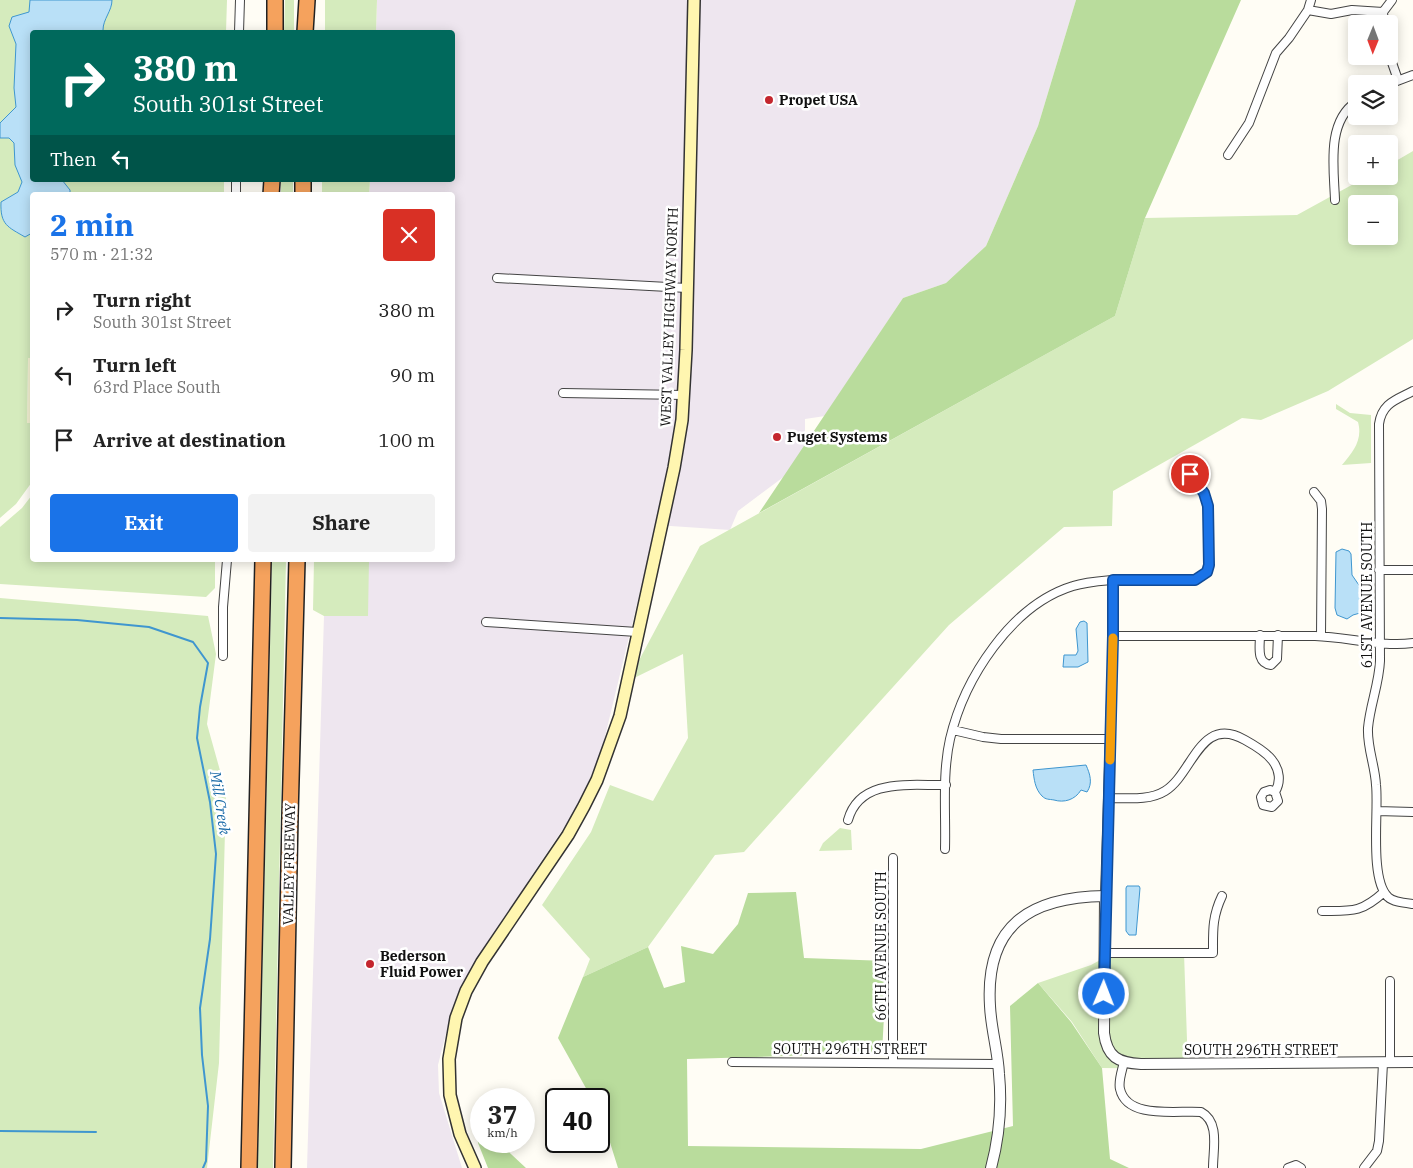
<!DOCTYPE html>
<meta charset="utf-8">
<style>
body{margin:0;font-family:"IBM Plex Serif",serif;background:#f2f2f2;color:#222;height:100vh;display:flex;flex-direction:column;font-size:19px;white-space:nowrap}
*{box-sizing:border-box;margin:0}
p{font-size:16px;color:#767676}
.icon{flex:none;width:28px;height:28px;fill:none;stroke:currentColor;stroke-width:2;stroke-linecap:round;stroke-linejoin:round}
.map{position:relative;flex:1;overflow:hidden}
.side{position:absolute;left:30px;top:192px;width:425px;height:370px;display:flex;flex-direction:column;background:#fff;border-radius:5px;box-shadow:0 2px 12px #0003}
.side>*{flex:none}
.hud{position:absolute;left:30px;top:30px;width:425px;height:152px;border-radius:5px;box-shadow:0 2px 12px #0003;background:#00695c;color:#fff;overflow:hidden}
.needle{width:32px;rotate:181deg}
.controls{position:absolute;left:1348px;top:15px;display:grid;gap:10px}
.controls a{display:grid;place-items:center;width:50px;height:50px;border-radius:5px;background:#fff;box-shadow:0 2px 12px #0003;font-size:25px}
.speed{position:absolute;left:470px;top:1088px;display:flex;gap:10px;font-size:25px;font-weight:700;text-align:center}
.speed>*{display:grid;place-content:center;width:65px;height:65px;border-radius:50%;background:#fff;box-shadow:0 2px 12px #0003;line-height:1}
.speed small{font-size:12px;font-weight:400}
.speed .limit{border:2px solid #111;border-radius:8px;background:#fff;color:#111}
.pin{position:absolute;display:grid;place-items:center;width:42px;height:42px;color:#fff;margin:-21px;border:2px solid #fff;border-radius:50%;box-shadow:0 1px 5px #0007}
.me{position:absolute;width:55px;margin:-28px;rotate:1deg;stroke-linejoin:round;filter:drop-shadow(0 0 4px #0008)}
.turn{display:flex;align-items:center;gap:18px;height:105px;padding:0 20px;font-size:22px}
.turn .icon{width:65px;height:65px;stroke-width:2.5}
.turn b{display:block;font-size:35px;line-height:42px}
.then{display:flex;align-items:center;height:48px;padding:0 20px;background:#0003;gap:10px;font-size:19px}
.round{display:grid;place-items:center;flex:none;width:52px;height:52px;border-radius:5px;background:#f2f2f2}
.headline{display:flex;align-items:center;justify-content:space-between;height:85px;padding:0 20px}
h1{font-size:30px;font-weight:800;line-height:38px;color:#1a73e8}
.action{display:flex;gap:10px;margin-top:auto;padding:10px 20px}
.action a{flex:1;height:58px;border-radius:5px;background:#1a73e8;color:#fff;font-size:20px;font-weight:800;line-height:58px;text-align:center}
.action a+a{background:#f2f2f2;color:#222}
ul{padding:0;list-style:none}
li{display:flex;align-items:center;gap:15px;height:65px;padding:0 20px}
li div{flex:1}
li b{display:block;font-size:19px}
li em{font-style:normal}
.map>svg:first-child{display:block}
.industrial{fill:#eee6ef}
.farmland{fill:#f6f3d4}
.green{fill:#d5ebbd;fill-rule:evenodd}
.forest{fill:#b9dc9c}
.water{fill:#b9e0f7;stroke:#3f96cf}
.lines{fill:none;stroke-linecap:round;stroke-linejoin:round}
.stream{stroke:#3f96cf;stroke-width:2}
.minor-casing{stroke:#444;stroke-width:10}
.tertiary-casing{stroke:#444;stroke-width:12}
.secondary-casing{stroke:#333;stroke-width:14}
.motorway-casing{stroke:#222;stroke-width:18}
.minor{stroke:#fff;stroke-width:8}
.tertiary{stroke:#fff;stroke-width:10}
.secondary{stroke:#fff6b0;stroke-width:11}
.motorway{stroke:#f5a25d;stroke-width:15}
.route-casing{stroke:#114b97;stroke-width:12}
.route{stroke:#1a73e8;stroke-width:9}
.slow{stroke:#f59e0b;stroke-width:9}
.poi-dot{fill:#c4262e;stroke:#fff;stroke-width:2}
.labels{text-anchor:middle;stroke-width:5;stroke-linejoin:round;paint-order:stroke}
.poi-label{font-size:14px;font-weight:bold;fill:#111;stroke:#fff;text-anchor:start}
.street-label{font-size:14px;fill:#111;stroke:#fff}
.water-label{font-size:15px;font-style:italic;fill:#1768a6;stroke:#fff}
</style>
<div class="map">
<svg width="1413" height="1168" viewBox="0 0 1413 1168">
<rect width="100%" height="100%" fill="#fffdf5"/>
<!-- industrial -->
<path class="industrial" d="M377,0h699l-38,126 -52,120 -40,37 -43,15 -78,118 -20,3v42l-67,50 -8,19 -74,-5 -55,228 -24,55 -47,70 -77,128 -15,59 1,28 23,75h-155l17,-552 44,-1 -1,-55h85v-365h-83l1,-15h82v-148h-76z"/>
<!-- farmland -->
<path class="farmland" d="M28,358h4v65h-5z"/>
<!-- green -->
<path class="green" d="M0,0h227l-1,32h-194v148h192v15h-192v163h-4l-1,65h5v59l-16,22 -16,14z
M285,0h9v32h-10z
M325,0h52l-1,32h-51z
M1413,151v188l-85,52 -67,29 -19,-2 -129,73 -1,35 -48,1 -115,98 -205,227 -29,3 -67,92 -65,30 7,-18 -48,-54 49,-73 19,-47 43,16 35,-63 -5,-84 -55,27 72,-135 415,-230 30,-98 152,-3 71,-39h21v-11zM1356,204h33v32h-33z
M281,180h12v15h-12z
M322,180h48l-1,15h-47z
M1336,404l14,9 21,2v48l-29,2c11,-13 21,-25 16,-43l-22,-13z
M32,495v65h183v28l-9,9 -206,-13v-57l22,-19z
M272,560h14l-13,608h-15z
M314,560h55l-1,56h-44l-11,-6z
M0,598l208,18 8,38 -9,70 19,68 -7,271 -12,105h-207z
M840,828l11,2 1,20 -33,1 4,-8z
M1104,953h80l4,116 -86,-1 -30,-46 -34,-39 53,-18 13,-7z"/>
<!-- forest -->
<path class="forest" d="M1076,0h165l-96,218 -30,98 -356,197 144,-215 43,-15 40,-37 52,-120z
M796,892l8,66 83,3 -5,92 -195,6 1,87 233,3 92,-23 -3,-120 28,-23 33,39 31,46 8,91 19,9h-511l-16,-51 -3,-6v-12h-7l-34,-61 25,-61 65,-30 16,41 21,-6 -4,-36 32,8 25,-30 10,-31z
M477,1123l4,4v14h16l29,27h-38l-10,-25z"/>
<!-- water -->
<path class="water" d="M30,0h82c0,11 -9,19 -9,30l2,2h-73v148h30l8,10v5h-38v38l-7,4c-17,-10 -25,-12 -24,-35l17,-10 4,-10 -7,-17 -1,-22 -5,-5h-9v-15l16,-16 -2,-19 2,-44 -7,-18 3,-9 17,-5z
M1342,549l7,2 2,3 1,21 11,16 -3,22 -7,2 -6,4 -10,-4 -2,-7 1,-56z
M1084,621l3,2 1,39 -10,5h-15l1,-12h12l2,-4 -2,-22 4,-7z
M1086,765c4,9 7,18 1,27l-6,-2c-6,10 -17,13 -27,10 -5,-1 -8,0 -12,-4 -7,-7 -8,-17 -9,-26z
M1127,886h12l1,2 -4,47h-7l-3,-4v-43z"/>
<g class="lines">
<!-- stream -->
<path class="stream" d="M0,618l77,2 72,7 44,15 15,21 -8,44 -3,31 13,64 6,52 -6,85 -10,69 2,47 6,51 -2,55 -3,7
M0,1131l96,1"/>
<!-- minor casing -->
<g class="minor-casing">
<path id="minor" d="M1308,10l23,4 21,-4 31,2
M1384,24l-1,-12 9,-12
M239,32l1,-32
M1389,54l9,26
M1389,84l24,-9
M1228,155l21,-32 27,-70 13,-15 19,-28 3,-10
M236,195v-15
M1335,200c-1,-31 -9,-78 21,-98
M497,278l190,10
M1413,391c-17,9 -31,12 -34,33l1,237c-1,23 -10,44 -12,67 -1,20 7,37 8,57 3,25 -7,94 12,112 5,5 17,6 25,7
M563,393l121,2
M1314,492l7,9 1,8 -1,127
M1379,570h34
M486,622l151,10
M1260,635c0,12 -4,28 11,30l6,-6 1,-24
M1113,636h202c33,1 65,11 98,7
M223,656v-49l4,-47
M953,730l30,7 18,2h109
M1109,798c18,0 40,3 56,-7 28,-17 35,-77 80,-51 9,5 21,12 27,20 8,10 9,22 3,32l3,9 -6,6 -9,-2 -2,-8 3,-5 6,-2 5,2
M1377,811l36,1
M848,820c12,-43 63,-34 98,-35
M945,849c1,-35 -3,-75 5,-110 14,-60 61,-134 123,-153 12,-4 26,-5 38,-6 20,-1 40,0 60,0 8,0 16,1 23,0 5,-1 9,-5 13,-8l2,-7 -1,-59 -4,-13 -14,-19
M893,858v205
M1105,896l8,-260v-56
M1322,911c30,0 39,2 62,-19
M1104,953h109c0,-22 -1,-36 9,-57
M732,1062l266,2
M1124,1062c-2,9 -6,19 -4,27 7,31 58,21 81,23 19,10 12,37 12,56
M1390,1062v-81
M1288,1168l8,-3 5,3
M1364,1168l13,-17 2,-10 4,-78"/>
</g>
<!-- tertiary casing -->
<g class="tertiary-casing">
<path id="tertiary" d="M991,1168c8,-30 11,-63 8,-94 -1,-23 -8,-45 -9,-68 -5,-81 40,-109 115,-110l-1,137c3,24 14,30 37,31l272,-2"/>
</g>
<!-- secondary casing -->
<g class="secondary-casing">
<path id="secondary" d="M475,1168l-15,-34 -10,-39 -1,-36 7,-41 10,-27 16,-29 86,-127 16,-29 13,-26 23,-64 54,-248 8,-48 4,-70 8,-350"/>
</g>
<!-- motorway casing -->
<g class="motorway-casing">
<path id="motorway" d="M275,32v-32
M305,32l2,-32
M271,195l1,-15
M303,195v-15
M249,1168l14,-608
M283,1168l7,-352 7,-256"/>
</g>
<!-- minor -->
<use href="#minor" class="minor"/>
<!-- tertiary -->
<use href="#tertiary" class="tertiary"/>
<!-- secondary -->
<use href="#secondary" class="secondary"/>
<!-- motorway -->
<use href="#motorway" class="motorway"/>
</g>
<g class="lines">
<!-- route casing -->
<g class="route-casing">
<path id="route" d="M1104,994l9,-358v-56h82l12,-8 2,-7 -1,-59 -4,-13 -14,-19"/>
</g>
<!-- route -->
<use href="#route" class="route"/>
<!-- slow -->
<path class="slow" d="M1110,760l3,-122"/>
</g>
<!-- markers -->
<g class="poi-dot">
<circle cx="769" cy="100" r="5"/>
<circle cx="777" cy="437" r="5"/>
<circle cx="370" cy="964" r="5"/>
</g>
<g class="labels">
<!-- poi labels -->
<g class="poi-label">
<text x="779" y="105">Propet USA</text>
<text x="787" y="442">Puget Systems</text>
<text x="380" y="961">Bederson<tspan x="380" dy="16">Fluid Power</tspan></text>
</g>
<!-- street labels -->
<g class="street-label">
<text transform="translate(669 317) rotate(-88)" y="5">WEST VALLEY HIGHWAY NORTH</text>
<text transform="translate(1367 595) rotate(-90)" y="5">61ST AVENUE SOUTH</text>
<text transform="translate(289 864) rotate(-89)" y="5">VALLEY FREEWAY</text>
<text transform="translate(881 946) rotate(-90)" y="5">66TH AVENUE SOUTH</text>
<text x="850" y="1054">SOUTH 296TH STREET</text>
<text x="1261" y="1055">SOUTH 296TH STREET</text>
</g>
<!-- water labels -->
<g class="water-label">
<text transform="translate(220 803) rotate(81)" y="5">Mill Creek</text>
</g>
</g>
</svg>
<div class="controls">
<a><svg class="needle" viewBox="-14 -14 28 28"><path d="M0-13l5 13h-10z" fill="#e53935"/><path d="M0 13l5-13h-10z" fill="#767676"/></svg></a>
<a><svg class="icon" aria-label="layers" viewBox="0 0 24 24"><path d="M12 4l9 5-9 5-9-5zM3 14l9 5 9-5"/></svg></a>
<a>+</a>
<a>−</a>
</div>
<div class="speed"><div>37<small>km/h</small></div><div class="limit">40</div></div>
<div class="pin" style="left:1190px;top:474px;background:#d93025"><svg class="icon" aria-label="arrive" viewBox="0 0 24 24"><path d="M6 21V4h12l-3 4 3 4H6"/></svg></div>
<svg class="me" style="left:1104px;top:994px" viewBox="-20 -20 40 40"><circle r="17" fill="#1a73e8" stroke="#fff" stroke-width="3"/><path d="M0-11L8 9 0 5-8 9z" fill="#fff"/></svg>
<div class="hud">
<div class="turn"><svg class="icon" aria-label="right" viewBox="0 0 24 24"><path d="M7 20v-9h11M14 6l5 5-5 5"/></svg><div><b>380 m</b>South 301st Street</div></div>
<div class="then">Then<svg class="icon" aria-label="left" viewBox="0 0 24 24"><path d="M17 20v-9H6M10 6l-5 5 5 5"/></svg></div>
</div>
<section class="side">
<div class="headline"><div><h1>2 min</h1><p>570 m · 21:32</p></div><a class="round" style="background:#d93025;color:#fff"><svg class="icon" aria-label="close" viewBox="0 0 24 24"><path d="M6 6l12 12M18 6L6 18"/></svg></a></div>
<ul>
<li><svg class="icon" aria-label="right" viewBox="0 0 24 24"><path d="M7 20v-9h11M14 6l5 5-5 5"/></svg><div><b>Turn right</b><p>South 301st Street</p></div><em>380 m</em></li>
<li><svg class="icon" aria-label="left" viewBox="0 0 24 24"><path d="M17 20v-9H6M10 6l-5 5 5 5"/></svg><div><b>Turn left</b><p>63rd Place South</p></div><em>90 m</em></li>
<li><svg class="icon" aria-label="arrive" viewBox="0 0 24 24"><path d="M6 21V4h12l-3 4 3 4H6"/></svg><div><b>Arrive at destination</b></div><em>100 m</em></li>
</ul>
<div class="action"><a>Exit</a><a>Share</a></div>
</section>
</div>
